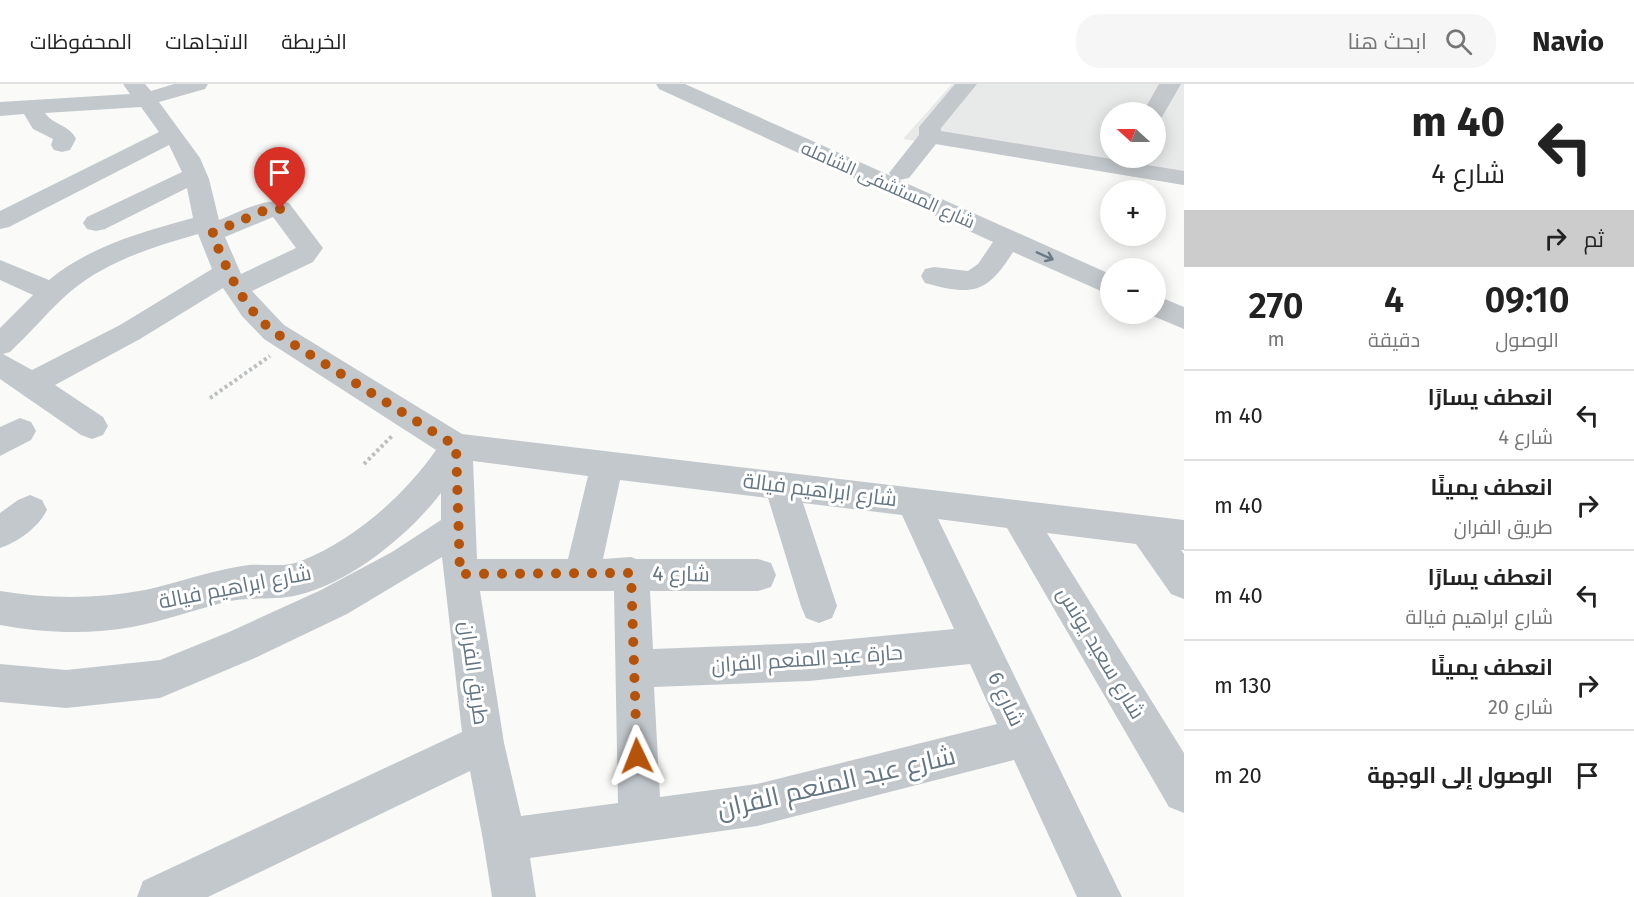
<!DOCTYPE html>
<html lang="ar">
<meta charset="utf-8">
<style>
body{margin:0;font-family:"Fira Sans",Cairo,sans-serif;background:#f6f6f6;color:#222;direction:rtl;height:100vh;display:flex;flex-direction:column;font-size:22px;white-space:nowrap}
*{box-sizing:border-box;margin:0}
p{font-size:20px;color:#767676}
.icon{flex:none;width:33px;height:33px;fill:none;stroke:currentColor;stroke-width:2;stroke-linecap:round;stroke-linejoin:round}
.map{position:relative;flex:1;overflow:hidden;direction:ltr}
.details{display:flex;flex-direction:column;background:#fff;width:450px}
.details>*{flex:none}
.banner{background:#fff;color:#222;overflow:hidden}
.needle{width:39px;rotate:291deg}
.buttons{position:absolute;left:1100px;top:18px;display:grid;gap:12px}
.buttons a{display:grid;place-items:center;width:66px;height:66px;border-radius:50%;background:#fff;box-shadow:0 3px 15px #0003;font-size:30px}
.pin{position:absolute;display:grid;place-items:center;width:51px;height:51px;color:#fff;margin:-62px -26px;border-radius:50% 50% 50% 0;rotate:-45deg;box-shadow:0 0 6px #0007}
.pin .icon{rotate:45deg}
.me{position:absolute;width:66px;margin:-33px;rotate:358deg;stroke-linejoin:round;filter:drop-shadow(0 0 4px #0008)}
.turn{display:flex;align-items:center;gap:21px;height:126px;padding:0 30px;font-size:27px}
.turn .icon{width:78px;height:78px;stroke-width:2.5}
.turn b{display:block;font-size:42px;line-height:51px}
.then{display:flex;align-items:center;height:57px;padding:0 30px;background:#0003;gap:12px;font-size:22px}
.eta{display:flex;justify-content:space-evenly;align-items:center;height:102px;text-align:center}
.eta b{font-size:36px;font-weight:600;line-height:42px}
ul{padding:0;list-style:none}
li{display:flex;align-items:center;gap:18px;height:90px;padding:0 30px;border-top:2px solid #e0e0e0}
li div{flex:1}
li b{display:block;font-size:22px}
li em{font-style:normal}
header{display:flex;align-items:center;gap:36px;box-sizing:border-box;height:84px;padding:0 30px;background:#fff;border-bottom:2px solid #e0e0e0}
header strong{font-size:28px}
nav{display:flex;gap:33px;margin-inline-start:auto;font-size:21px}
.search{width:420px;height:54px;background:#f6f6f6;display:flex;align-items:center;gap:15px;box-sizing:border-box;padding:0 21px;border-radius:24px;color:#767676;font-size:22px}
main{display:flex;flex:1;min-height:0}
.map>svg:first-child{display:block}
.built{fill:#e8e9e9;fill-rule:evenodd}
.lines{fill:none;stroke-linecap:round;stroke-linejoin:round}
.path{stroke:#bbbfc2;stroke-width:4;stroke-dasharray:3 3;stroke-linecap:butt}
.minor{fill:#c3c8cc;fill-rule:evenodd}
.oneway{stroke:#6a7a87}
.route{stroke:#b45309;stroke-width:10;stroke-dasharray:0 18}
.labels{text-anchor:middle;stroke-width:6;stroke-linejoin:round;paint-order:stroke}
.far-street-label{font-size:18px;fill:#657683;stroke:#fff}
.street-label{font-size:21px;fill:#657683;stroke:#fff}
.near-street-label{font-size:26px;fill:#657683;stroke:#fff}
</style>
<header>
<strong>Navio</strong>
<div class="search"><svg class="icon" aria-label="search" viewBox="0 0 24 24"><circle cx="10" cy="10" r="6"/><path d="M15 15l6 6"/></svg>ابحث هنا</div>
<nav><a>الخريطة</a><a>الاتجاهات</a><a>المحفوظات</a></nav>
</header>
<main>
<section class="details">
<div class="banner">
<div class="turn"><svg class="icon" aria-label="left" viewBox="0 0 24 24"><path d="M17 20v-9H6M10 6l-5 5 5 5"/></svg><div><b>40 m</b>شارع 4</div></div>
<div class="then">ثم<svg class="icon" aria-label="right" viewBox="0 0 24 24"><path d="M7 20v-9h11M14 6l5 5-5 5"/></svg></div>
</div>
<div class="eta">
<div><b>09:10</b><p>الوصول</p></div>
<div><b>4</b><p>دقيقة</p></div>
<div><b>270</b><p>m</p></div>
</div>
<ul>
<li><svg class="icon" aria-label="left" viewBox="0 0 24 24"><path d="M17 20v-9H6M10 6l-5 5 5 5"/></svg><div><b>انعطف يسارًا</b><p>شارع 4</p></div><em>40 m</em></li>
<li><svg class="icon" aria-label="right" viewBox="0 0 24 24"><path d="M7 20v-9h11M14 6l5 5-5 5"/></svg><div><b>انعطف يمينًا</b><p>طريق الفران</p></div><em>40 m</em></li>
<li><svg class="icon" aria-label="left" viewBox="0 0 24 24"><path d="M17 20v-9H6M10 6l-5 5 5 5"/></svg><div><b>انعطف يسارًا</b><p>شارع ابراهيم فيالة</p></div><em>40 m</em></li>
<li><svg class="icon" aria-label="right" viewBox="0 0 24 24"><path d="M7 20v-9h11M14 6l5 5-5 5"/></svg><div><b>انعطف يمينًا</b><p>شارع 20</p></div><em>130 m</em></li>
<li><svg class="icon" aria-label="arrive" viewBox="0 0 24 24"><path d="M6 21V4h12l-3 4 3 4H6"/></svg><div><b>الوصول إلى الوجهة</b></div><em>20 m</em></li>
</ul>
</section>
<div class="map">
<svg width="1184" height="813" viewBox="0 0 1184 813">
<rect width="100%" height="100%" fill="#fafaf8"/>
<!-- built -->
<path class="built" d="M952,0h232v101l-281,-46zM1110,28h45v46h-45z"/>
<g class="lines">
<!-- path -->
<path class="path" d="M210,314l60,-42
M364,380l29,-29"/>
<!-- minor -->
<path class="minor" d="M123,0h22l6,7 23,-7h34l-3,5 -46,13 41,56 9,21 10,41c23,-9 45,-23 70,-17l34,45 -10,14 -61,29 32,34 178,109 722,86v30h-3l3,4v45l-13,-5 -35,-50 -89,-11 137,220v60l-15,-6 -162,-279 -69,-9 184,378h-45l-63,-137 -257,66 -227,32 6,39h-44l-9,-57 -13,-69 -262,126h-71l6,-16 319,-149 -20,-175 -95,57 -92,44 -95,40 -94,10 -66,-6v-38l66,6 94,-10 69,-28 92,-42 71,-38 49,-32v-27c-32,42 -91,90 -143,102 -24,6 -48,1 -73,7 -31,8 -61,19 -93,25 -43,8 -89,6 -132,-2v-34c48,8 97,8 145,-1 32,-7 64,-19 97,-24 19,-4 41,3 59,-5 53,-21 103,-65 135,-111l-172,-111 -22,-23 -19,-28 -83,51 -85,46 48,32 5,9 -5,9 -11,4 -11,-4 -81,-56v-51l33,-33 -33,-15v-20l49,20c41,-34 93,-48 144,-62l-6,-30 -82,41 -9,2 -9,-2 -4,-6 4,-6 95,-45 -13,-27 -160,82 -9,2v-18l159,-79 -18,-25 -96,6c8,12 25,12 31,26l-6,11 -8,2 -8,-2 -3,-5 2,-6 -20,-10 -9,-15 -24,2v-14l130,-8zM273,133l23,31 -55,26 -16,-37zM198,150l14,35 -92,56 -88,45 -29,-16 7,-2 8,-8c18,-17 34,-37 53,-53 36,-30 82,-44 127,-57zM473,377l115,15 -20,83h-91zM620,396l148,18 33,108 5,12 13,5 13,-5 5,-12 -34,-103 99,12 52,114 -145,14 -156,6 -3,-58h108l13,-4 5,-12 -5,-12 -13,-4h-122l-5,-2 -28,2zM480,507h134l4,212 -97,13 -17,-73zM970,580l27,60 -240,60 -97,13 -6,-110 155,-6z
M656,0h29l206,92 -2,-3 4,-5 26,-33v-8l36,-43h22l-36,44v3l243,40v14l-248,-41 -27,34 -10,2 211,94v21l-97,-43c-26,42 -41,44 -88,31l-4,-7 4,-7 9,-2 34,4 10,-7 15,-22 -334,-153z
M1159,0h22l-19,33 -7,1v-6h-12z
M1155,211l29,12v22l-36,-15h7z
M20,334l11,4 5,9 -5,9 -31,16v-29z
M30,411l12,5 5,10c-9,18 -29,32 -47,38v-35l18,-13z"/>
</g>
<!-- one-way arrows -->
<defs><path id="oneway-shaft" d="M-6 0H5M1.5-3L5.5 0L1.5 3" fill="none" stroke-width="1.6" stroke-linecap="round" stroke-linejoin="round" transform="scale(1.5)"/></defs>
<use class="oneway" href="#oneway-shaft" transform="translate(1045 172) rotate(24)"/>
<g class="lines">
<!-- route -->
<path class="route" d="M280,125h-12l-56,24c15,37 30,74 62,99l182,114 4,128 171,-1 6,183"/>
</g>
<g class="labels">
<!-- far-street labels -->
<g class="far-street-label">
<text transform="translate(888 101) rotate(24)" y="6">شارع المستشفى الشامله</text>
</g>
<!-- street labels -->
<g class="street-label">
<text transform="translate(820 406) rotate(7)" y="7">شارع ابراهيم فيالة</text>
<text transform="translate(681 490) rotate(1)" y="7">شارع 4</text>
<text transform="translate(235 503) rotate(-11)" y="7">شارع ابراهيم فيالة</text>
<text transform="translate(1101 569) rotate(59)" y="7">شارع سعيد يونس</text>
<text transform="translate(807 575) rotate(-4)" y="7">حارة عبد المنعم الفران</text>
<text transform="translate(474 589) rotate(82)" y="7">طريق الفران</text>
<text transform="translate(1006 615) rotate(65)" y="7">شارع 6</text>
</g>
<!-- near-street labels -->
<g class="near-street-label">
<text transform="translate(836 698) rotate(-13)" y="9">شارع عبد المنعم الفران</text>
</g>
</g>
</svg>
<div class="buttons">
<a><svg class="needle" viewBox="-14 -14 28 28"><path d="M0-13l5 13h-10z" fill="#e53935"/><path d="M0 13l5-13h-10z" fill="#767676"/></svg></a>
<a>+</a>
<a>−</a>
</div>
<div class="pin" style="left:280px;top:125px;background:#d93025"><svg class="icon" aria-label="arrive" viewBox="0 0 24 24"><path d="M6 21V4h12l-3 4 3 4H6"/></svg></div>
<svg class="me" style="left:637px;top:672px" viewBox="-20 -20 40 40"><path d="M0-17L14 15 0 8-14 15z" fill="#b45309" stroke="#fff" stroke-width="4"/></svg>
</div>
</main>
